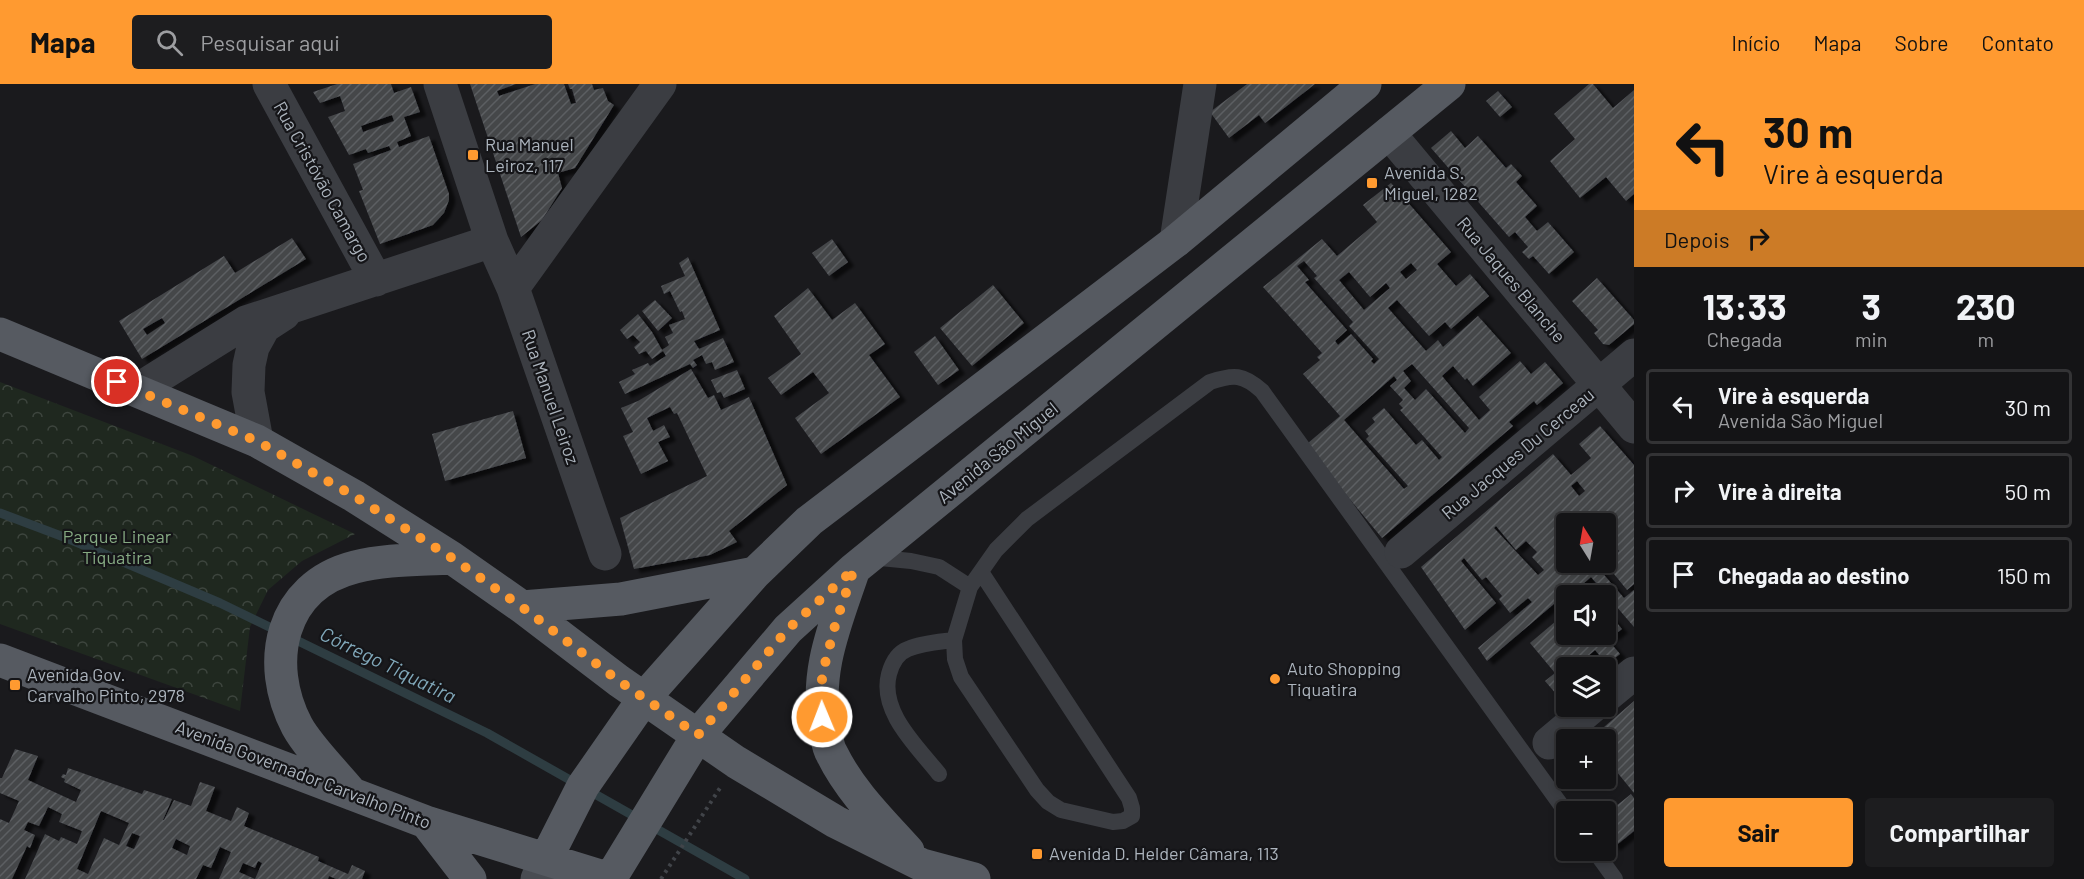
<!DOCTYPE html>
<html lang="pt">
<meta charset="utf-8">
<style>
body{margin:0;font-family:Barlow,sans-serif;background:#1d1d1f;color:#f1f3f6;height:100vh;display:flex;flex-direction:column;font-size:22px;white-space:nowrap}
*{box-sizing:border-box;margin:0}
p{font-size:20px;color:#9d9ea1}
.icon{flex:none;width:33px;height:33px;fill:none;stroke:currentColor;stroke-width:2;stroke-linecap:round;stroke-linejoin:round}
.map{position:relative;flex:1;overflow:hidden}
.side{display:flex;flex-direction:column;background:#141416;width:450px}
.side>*{flex:none}
.top-card{background:#ff9a30;color:#111;overflow:hidden}
.needle{width:39px;rotate:349deg}
.buttons{position:absolute;left:1556px;top:429px;display:grid;gap:12px}
.buttons a{display:grid;place-items:center;width:60px;height:60px;border-radius:6px;background:#141416;box-shadow:0 3px 9px #0003,0 0 0 2px #333335;font-size:30px}
.pin{position:absolute;display:grid;place-items:center;width:51px;height:51px;color:#fff;margin:-26px;border:3px solid #fff;border-radius:50%;box-shadow:0 2px 6px #0007}
.me{position:absolute;width:66px;margin:-33px;rotate:359deg;stroke-linejoin:round;filter:drop-shadow(0 0 4px #0008)}
.turn{display:flex;align-items:center;gap:21px;height:126px;padding:0 30px;font-size:27px}
.turn .icon{width:78px;height:78px;stroke-width:2.5}
.turn b{display:block;font-size:42px;line-height:51px}
.then{display:flex;align-items:center;height:57px;padding:0 30px;background:#0003;gap:12px;font-size:22px}
.eta{display:flex;justify-content:space-evenly;align-items:center;height:102px;text-align:center}
.eta b{font-size:36px;font-weight:700;line-height:42px}
.cta{display:flex;gap:12px;margin-top:auto;padding:12px 30px}
.cta a{flex:1;height:69px;border-radius:6px;background:#ff9a30;color:#111;font-size:24px;font-weight:700;line-height:69px;text-align:center}
.cta a+a{background:#1d1d1f;color:#f1f3f6}
ul{padding:0;list-style:none}
li{display:flex;align-items:center;gap:18px;height:75px;margin:0 12px 9px;padding:0 18px;border:3px solid #333335;border-radius:6px}
li div{flex:1}
li b{display:block;font-size:22px}
li em{font-style:normal}
header{display:flex;align-items:center;gap:36px;box-sizing:border-box;height:84px;padding:0 30px;background:#ff9a30;color:#111}
header strong{font-size:28px}
nav{display:flex;gap:33px;margin-inline-start:auto;font-size:21px}
.search{width:420px;height:54px;background:#1d1d1f;display:flex;align-items:center;gap:15px;box-sizing:border-box;padding:0 21px;border-radius:6px;color:#9d9ea1;font-size:22px}
main{display:flex;flex:1;min-height:0}
.map>svg:first-child{display:block}
.forest{fill:url(#forest-crowns)}
.lines{fill:none;stroke-linecap:round;stroke-linejoin:round}
.stream{stroke:#2e3d42;stroke-width:9}
.building{fill:url(#building-hatch);fill-rule:evenodd;filter:url(#shadow)}
.path{stroke:#414449;stroke-width:4;stroke-dasharray:3 4.5;stroke-linecap:butt}
.service{stroke:#3b3d42;stroke-width:16}
.minor{stroke:#3b3d42;stroke-width:33}
.secondary{stroke:#494c52;stroke-width:33}
.primary{stroke:#565a61;stroke-width:33}
.route{stroke:#ff9a30;stroke-width:10;stroke-dasharray:0 18}
.poi-dot{fill:#ff9a30;stroke:#151518;stroke-width:2}
.labels{text-anchor:middle;stroke-width:4.5;stroke-linejoin:round;paint-order:stroke}
.poi-label{font-size:18px;fill:#acb4bd;stroke:#151518;text-anchor:start}
.street-label{font-size:18px;fill:#acb4bd;stroke:#151518}
.park-label{font-size:18px;fill:#85a982;stroke:#151518}
.water-label{font-size:20px;font-style:italic;fill:#81a8ba;stroke:#151518}
</style>
<header>
<strong>Mapa</strong>
<div class="search"><svg class="icon" aria-label="search" viewBox="0 0 24 24"><circle cx="10" cy="10" r="6"/><path d="M15 15l6 6"/></svg>Pesquisar aqui</div>
<nav><a>Início</a><a>Mapa</a><a>Sobre</a><a>Contato</a></nav>
</header>
<main>
<div class="map">
<svg width="1634" height="795" viewBox="0 0 1634 795">
<defs>
<pattern id="forest-crowns" width="20" height="18" patternUnits="userSpaceOnUse" patternTransform="scale(1.5)"><rect width="20" height="18" fill="#1f281f"/><path d="M2 6a3 3 0 1 1 6 0M12 15a3 3 0 1 1 6 0" fill="none" stroke="#3d453e"/></pattern>
<pattern id="building-hatch" width="6" height="6" patternUnits="userSpaceOnUse" patternTransform="scale(1.5)"><rect width="6" height="6" fill="#44464a"/><path d="M-1 1l2-2M0 6l6-6M5 7l2-2" fill="none" stroke="#5c5e62"/></pattern>
<filter id="shadow"><feDropShadow dx="6" dy="4" stdDeviation="1.5" flood-color="#0009"/></filter>
</defs>
<rect width="100%" height="100%" fill="#1a1a1d"/>
<!-- forest -->
<path class="forest" d="M0,298l193,74 162,78 -53,27 -34,29 -18,37 -10,84 -240,-87z"/>
<g class="lines">
<!-- stream -->
<path class="stream" d="M0,429l69,26 151,64 267,130 258,146"/>
</g>
<!-- building -->
<path class="building" d="M337,0h54l3,9 17,-6 9,25 -16,5 7,19 -14,6 2,5 30,-11 20,58v6l-5,13 -11,12 -53,19 -21,-53 4,-1 -10,-26 38,-14 -2,-4 -21,7 -2,-4 -17,6 -21,-38 17,-6 -5,-15 -20,7 -7,-11zM392,31l2,6 -31,11 -2,-6z
M470,0h46l-19,7 2,5 36,-12h29l7,20 5,-1 -4,-14h-2l-2,-5h24l2,6 9,-2 5,13 6,4 -39,63 -17,5 4,15 -20,32 -21,17z
M1247,0h68l-50,39 -6,-8 -30,23 -19,-26z
M1589,0h4l20,24 21,-18v104l-8,7 -20,-24 -26,21 -30,-37 25,-22 -21,-25z
M1498,7l14,16 -12,10 -14,-16z
M1451,47l14,17 13,-12 28,32 5,-4 11,12 -6,6 21,24 -12,11 12,14 11,-9 26,30 -25,22 -16,-18 -4,3 -7,-7 6,-5 -13,-15 -6,5 -78,-89z
M1391,99l60,69 -14,12 19,22 14,-12 19,22 -38,33 -6,-7 -16,14 -32,-36 -9,8 38,43 12,-11 5,7 35,-31 33,37 -38,33 -6,-8 -2,2 -12,-14 -11,10 37,44 11,-10 -11,-13 41,-36 11,13 14,-12 18,21 -26,22 -3,-4 -25,21 4,4 -131,112 -44,-53 -30,-42 32,-27 -37,-42 17,-14 -3,-3 5,-4 -59,-66 59,-48 15,17 40,-34 -14,-17zM1304,177l13,15 -3,2 39,44 -4,4 30,33 -5,5 -3,-3 2,-2 -22,-25 -13,11 -3,-4 12,-11 -42,-48 4,-2 -12,-14zM1411,179l6,7 -11,9 -6,-7zM1349,188l21,25 16,-14 4,5 -26,22 -25,-30zM1412,280l57,64 -4,5 -39,-44 -11,11 -11,-12 7,-7 -8,-10zM1394,292l3,4 -7,6 13,14 -4,4 4,4 -3,2 42,47 -3,3 -17,-20 -6,5 -32,-37 -12,10 3,4 -10,9 4,5 -3,3 42,47 -4,3 -60,-69z
M292,154l14,21 -164,100 -23,-38 105,-65 11,17zM162,234l3,5 -18,12 -4,-6z
M832,155l16,23 -19,14 -17,-23z
M688,173l32,73 -26,11 5,8 24,-11 11,24 -19,8 -3,-8 -6,2 -4,-9 -9,5 4,5 -4,3 -3,-4 -65,30 -6,-12 16,-8 -3,-4 16,-7 2,3 16,-10 -3,-5 -11,8 -6,-8 -7,3 -5,-7 6,-5 -7,-7 -6,4 -7,-9 18,-16 14,18 10,18 7,-5 -4,-8 8,-4 -4,-8 16,-6 -3,-8 -2,1 -10,-21 -6,3 -3,-8 24,-10 -6,-13z
M1597,194l37,42v4l-25,21 -6,-1 -9,-11 4,-3 -26,-29z
M993,201l31,38 -52,43 -32,-38z
M808,204l24,32 23,-17 30,41 -16,11 31,42 -79,57 -26,-36 34,-25 -16,-21 -32,23 -13,-17 33,-24 -27,-38z
M655,216l17,18 -14,13 -16,-20z
M935,252l24,34 -21,15 -24,-33z
M691,285l17,29 6,-3 7,15 28,-13 38,88 -58,46 8,11 -27,13 -76,14 -14,-51 87,-42 -30,-63 -3,1 -4,-7 -23,11 6,13 11,-6 6,12 -12,5 10,19 -27,13 -18,-38 10,-4 -12,-24 17,-7z
M737,286l8,19 -21,9 -3,-6 -4,1 -6,-13z
M513,327l13,47 -81,23 -13,-47z
M1600,342l34,39v119l-7,6 -22,-27 14,-12 -7,-8 -7,6v-25h-39v38h31l4,5 -2,2 25,29 10,-8v37l-43,-50 -8,7 10,12h-27v19l-11,-12 -68,58 -9,-13 54,-46 -4,-4 -18,15 -11,-14 3,-3 -16,-19 -4,3 -18,-22 -3,3 35,42 -31,27 -44,-63 132,-113 18,21 20,-17 -12,-14zM1577,397l8,10 -6,5 -8,-10zM1496,442l20,24 10,-9 11,11 -5,5 12,13 -6,5 -44,-47z
M1605,525l17,20 -14,11 12,14 -13,10 -12,-14 -21,18h-8v6l-5,5 5,6v14l-3,3 -18,-21 10,-8 -25,-30 26,-22 10,13 5,3 3,-3h31z
M1634,617v92l-22,-27 -2,2 -5,-6v-22h-16z
M15,665l23,7 -10,24 48,22 5,-12 -17,-8 1,-3 -4,-2 2,-3 3,1 2,-7 74,26 2,-4 28,9 -9,21h1l10,-20 17,6 9,-24 15,5 -9,24 25,10 6,-14 12,6 -5,13 75,31 -1,4 30,13 4,-9 13,6 -3,8h-26l-7,-3 -1,3h-73l7,-16 -4,-2 -3,7 -12,-5 -4,9 16,7h-36l12,-27 -11,-5 -9,21 -8,-3 -7,14h-171l20,-45 14,7 2,-4 16,7 5,-13 -23,-9 3,-8 -14,-7 -9,19 -11,-4 -4,8 11,5 -5,13 -3,-2 -15,33h-12v-60l9,4 10,-22 -19,-8v-15h2zM101,727l28,12 -10,22 -15,-7 -16,36 -11,-5zM132,749l8,3 -6,13 -8,-3zM176,755l14,7 -3,9 -15,-7z
M1631,710l3,4v33l-20,16 -9,-13v-19z"/>
<g class="lines">
<!-- path -->
<path class="path" d="M661,795l59,-91"/>
<!-- service -->
<path class="service" d="M870,473l41,4 28,6 31,20
M981,488l148,226 3,10v8l-9,5 -10,1 -52,-12 -13,-8 -11,-12 -76,-113 -6,-18 -1,-19 16,-53 26,-37 31,-31 183,-137c24,-8 33,-8 52,9l304,421
M939,690c-21,-27 -60,-62 -50,-100 3,-11 8,-21 19,-25 14,-6 31,-7 46,-9
M1594,766l21,29"/>
<!-- minor -->
<path class="minor" d="M269,0l107,196
M440,0l52,157 21,47 92,266
M1389,49l245,294
M1176,157l24,-157
M513,204l147,-204
M137,306l109,-68 246,-81
M257,357l-9,-49 1,-27 4,-18 11,-20 20,-13
M1401,468l233,-197
M1605,613l29,-24
M1549,659l44,-37"/>
<!-- secondary -->
<path class="secondary" d="M537,795l9,-20"/>
<!-- primary -->
<path class="primary" d="M0,250l257,107 97,55 98,62 70,49 97,74 117,81 100,60 86,43 52,14
M853,488c-18,53 -40,103 -27,160 1,7 2,16 6,22 18,37 49,67 76,97
M522,523l99,-8 134,-26
M0,576l426,162 184,57
M352,710c-16,-20 -43,-46 -55,-68 -33,-63 -17,-140 58,-159 31,-8 65,-7 97,-9
M426,738l44,57
M546,775l37,-73 62,-89 110,-124 54,-52 367,-280 189,-157
M610,795l88,-144 90,-106 66,-60 595,-485"/>
</g>
<g class="lines">
<!-- route -->
<path class="route" d="M117,298l140,59 97,55 98,62 70,49 97,74 79,54 90,-106 66,-60 -18,53 -14,53v42"/>
</g>
<!-- markers -->
<g class="poi-dot">
<rect x="467" y="65" width="12" height="12" rx="3"/>
<rect x="1366" y="93" width="12" height="12" rx="3"/>
<circle cx="1275" cy="595" r="6"/>
<rect x="9" y="595" width="12" height="12" rx="3"/>
<rect x="1031" y="764" width="12" height="12" rx="3"/>
</g>
<g class="labels">
<!-- poi labels -->
<g class="poi-label">
<text x="485" y="67">Rua Manuel<tspan x="485" dy="21">Leiroz, 117</tspan></text>
<text x="1384" y="95">Avenida S.<tspan x="1384" dy="21">Miguel, 1282</tspan></text>
<text x="1287" y="591">Auto Shopping<tspan x="1287" dy="21">Tiquatira</tspan></text>
<text x="27" y="597">Avenida Gov.<tspan x="27" dy="21">Carvalho Pinto, 2978</tspan></text>
<text x="1049" y="776">Avenida D. Helder Câmara, 113</text>
</g>
<!-- street labels -->
<g class="street-label">
<text transform="translate(322 98) rotate(61)" y="6">Rua Cristóvão Camargo</text>
<text transform="translate(1511 196) rotate(50)" y="6">Rua Jaques Blanche</text>
<text transform="translate(550 313) rotate(71)" y="6">Rua Manuel Leiroz</text>
<text transform="translate(998 369) rotate(-39)" y="6">Avenida São Miguel</text>
<text transform="translate(1518 370) rotate(-40)" y="6">Rua Jacques Du Cerceau</text>
<text transform="translate(303 691) rotate(21)" y="6">Avenida Governador Carvalho Pinto</text>
</g>
<!-- park labels -->
<g class="park-label">
<text x="117" y="459">Parque Linear<tspan x="117" dy="21">Tiquatira</tspan></text>
</g>
<!-- water labels -->
<g class="water-label">
<text transform="translate(388 581) rotate(26)" y="7">Córrego Tiquatira</text>
</g>
</g>
</svg>
<div class="buttons">
<a><svg class="needle" viewBox="-14 -14 28 28"><path d="M0-13l5 13h-10z" fill="#e53935"/><path d="M0 13l5-13h-10z" fill="#9d9ea1"/></svg></a>
<a><svg class="icon" aria-label="sound" viewBox="0 0 24 24"><path d="M4 9h4l5-4v14l-5-4H4zM17 9q2 3 0 6"/></svg></a>
<a><svg class="icon" aria-label="layers" viewBox="0 0 24 24"><path d="M12 4l9 5-9 5-9-5zM3 14l9 5 9-5"/></svg></a>
<a>+</a>
<a>−</a>
</div>
<div class="pin" style="left:117px;top:298px;background:#d93025"><svg class="icon" aria-label="arrive" viewBox="0 0 24 24"><path d="M6 21V4h12l-3 4 3 4H6"/></svg></div>
<svg class="me" style="left:822px;top:633px" viewBox="-20 -20 40 40"><circle r="17" fill="#ff9a30" stroke="#fff" stroke-width="3"/><path d="M0-11L8 9 0 5-8 9z" fill="#fff"/></svg>
</div>
<section class="side">
<div class="top-card">
<div class="turn"><svg class="icon" aria-label="left" viewBox="0 0 24 24"><path d="M17 20v-9H6M10 6l-5 5 5 5"/></svg><div><b>30 m</b>Vire à esquerda</div></div>
<div class="then">Depois<svg class="icon" aria-label="right" viewBox="0 0 24 24"><path d="M7 20v-9h11M14 6l5 5-5 5"/></svg></div>
</div>
<div class="eta">
<div><b>13:33</b><p>Chegada</p></div>
<div><b>3</b><p>min</p></div>
<div><b>230</b><p>m</p></div>
</div>
<ul>
<li><svg class="icon" aria-label="left" viewBox="0 0 24 24"><path d="M17 20v-9H6M10 6l-5 5 5 5"/></svg><div><b>Vire à esquerda</b><p>Avenida São Miguel</p></div><em>30 m</em></li>
<li><svg class="icon" aria-label="right" viewBox="0 0 24 24"><path d="M7 20v-9h11M14 6l5 5-5 5"/></svg><div><b>Vire à direita</b></div><em>50 m</em></li>
<li><svg class="icon" aria-label="arrive" viewBox="0 0 24 24"><path d="M6 21V4h12l-3 4 3 4H6"/></svg><div><b>Chegada ao destino</b></div><em>150 m</em></li>
</ul>
<div class="cta"><a>Sair</a><a>Compartilhar</a></div>
</section>
</main>
